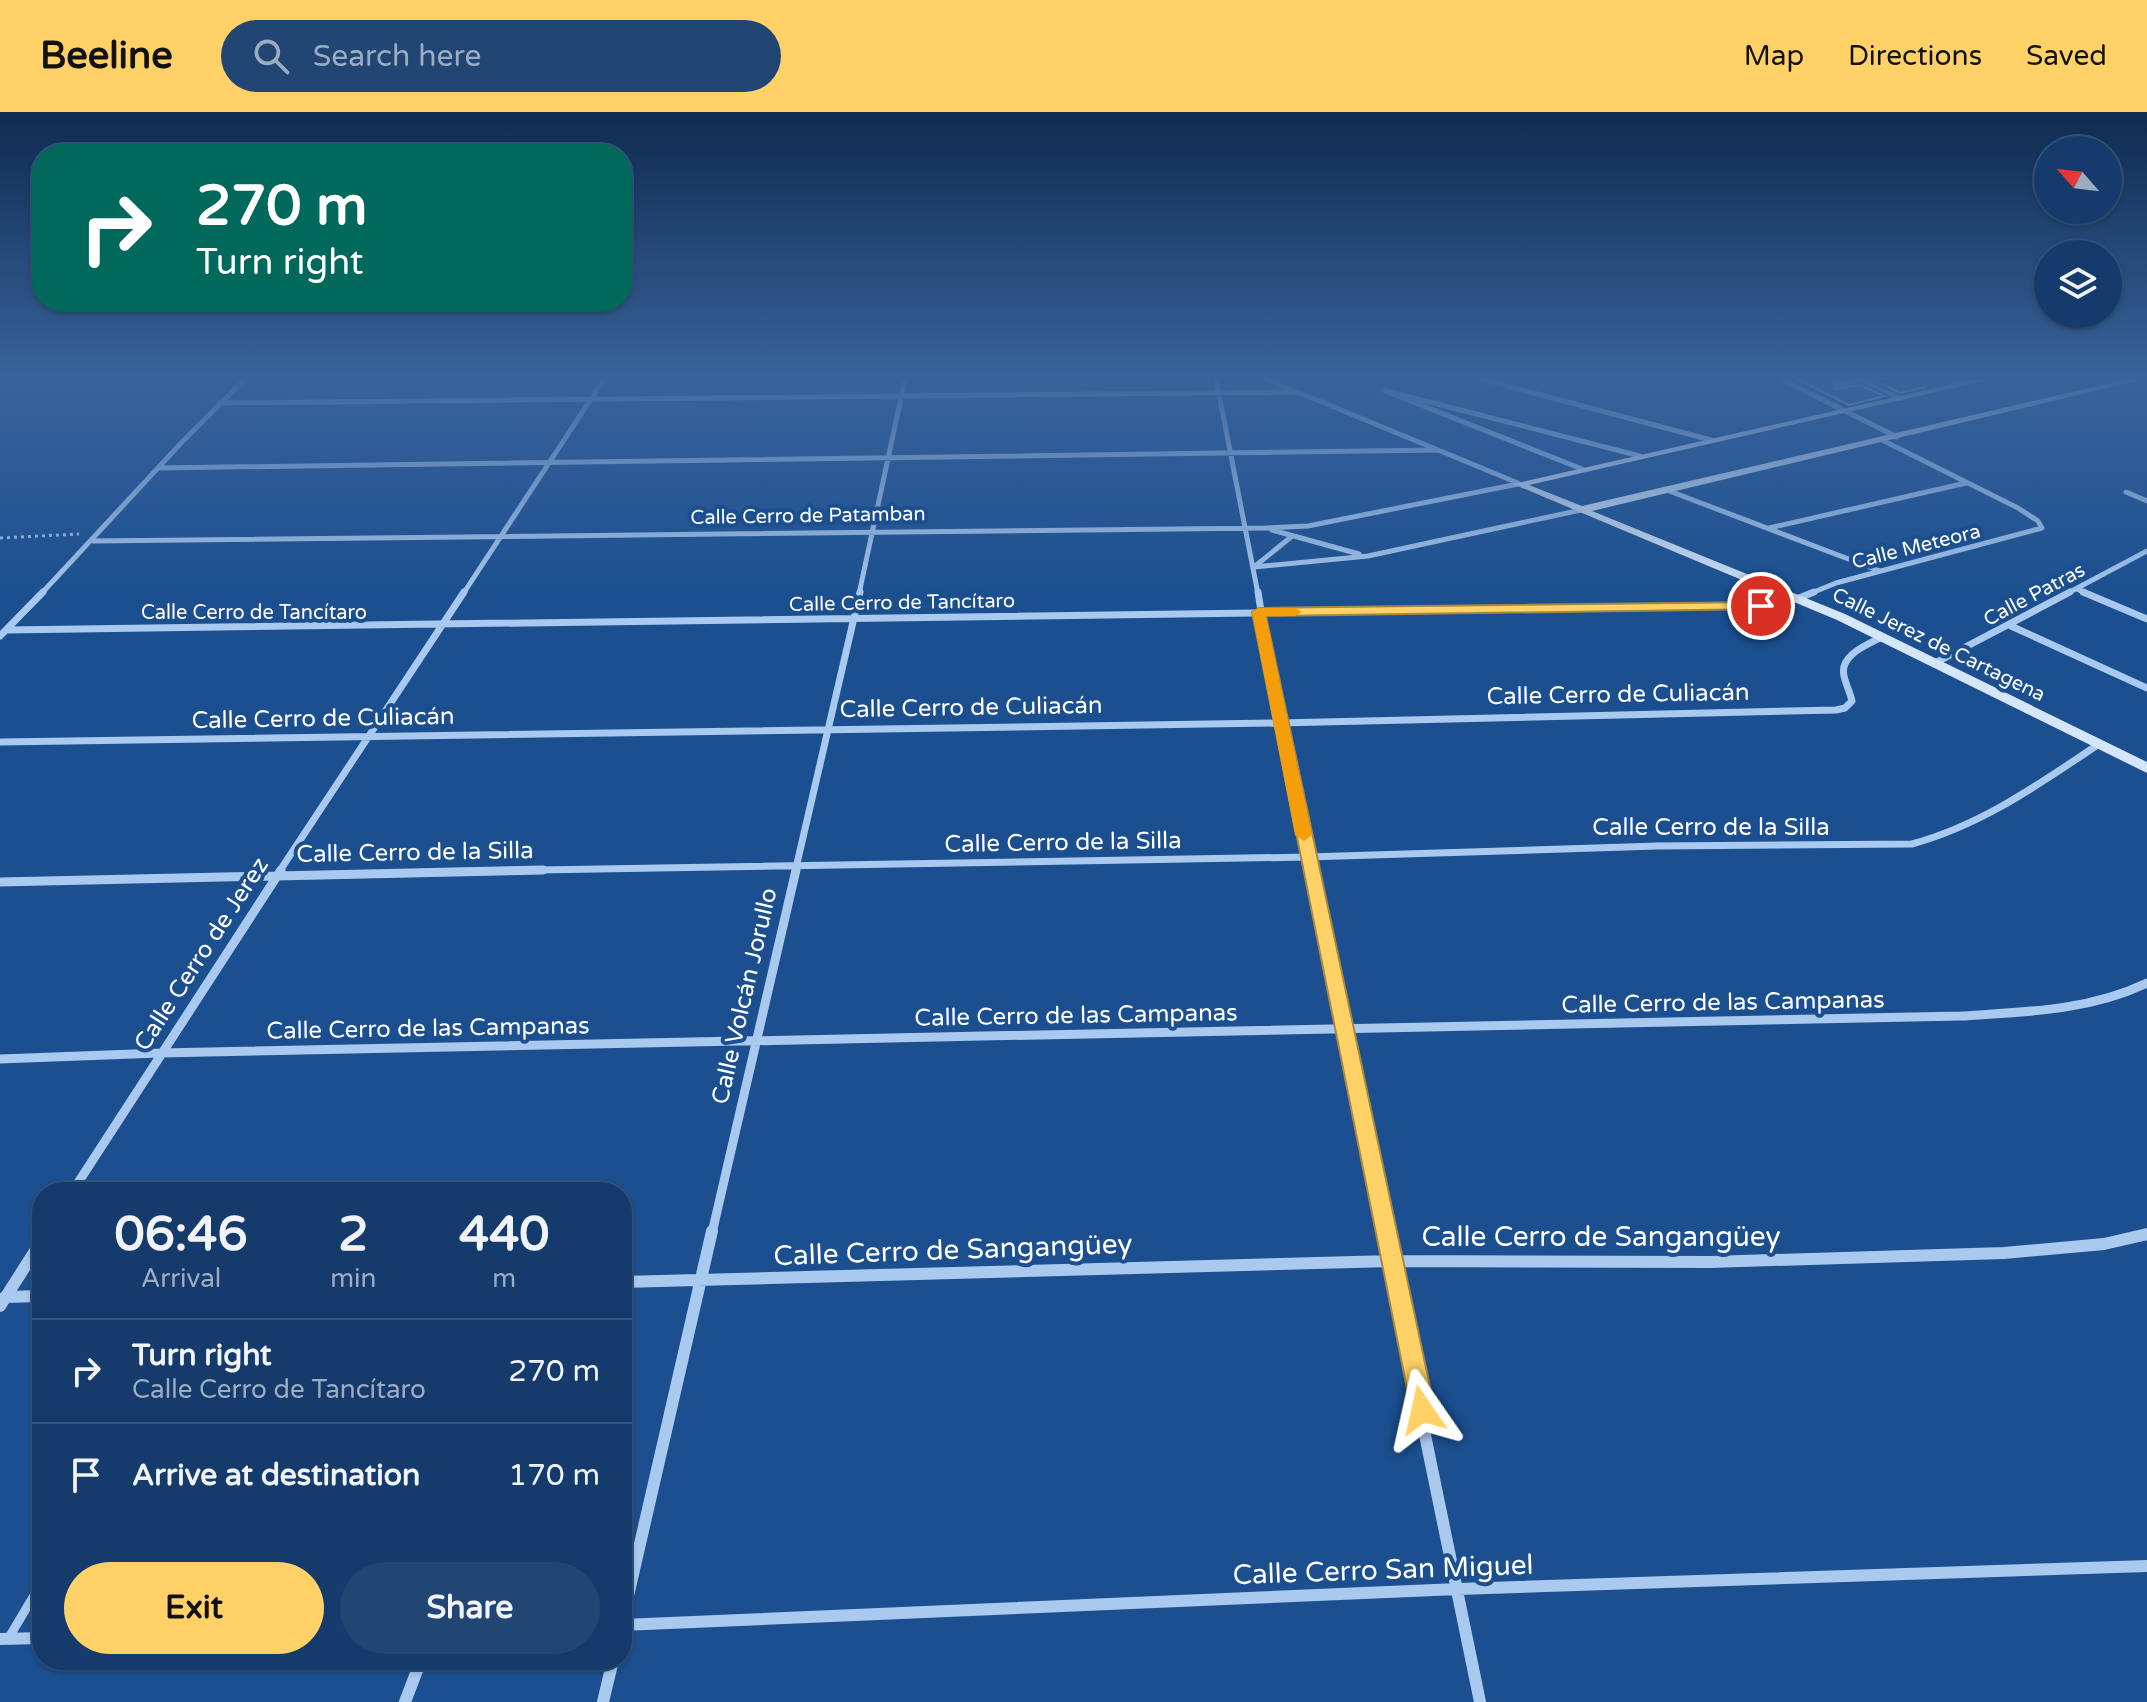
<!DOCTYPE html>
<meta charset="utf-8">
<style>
body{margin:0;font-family:"Varela Round",sans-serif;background:#214673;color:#f1f3f6;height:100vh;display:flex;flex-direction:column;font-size:30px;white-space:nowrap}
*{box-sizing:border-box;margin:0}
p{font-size:26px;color:#9dadc1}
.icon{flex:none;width:44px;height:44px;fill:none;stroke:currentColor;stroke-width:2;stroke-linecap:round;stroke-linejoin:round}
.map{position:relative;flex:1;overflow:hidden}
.panel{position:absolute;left:32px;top:1070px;width:600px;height:488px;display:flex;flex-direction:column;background:#143b6b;border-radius:32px;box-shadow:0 2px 6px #0004,0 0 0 2px #33557e}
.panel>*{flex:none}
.top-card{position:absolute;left:32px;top:32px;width:600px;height:168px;border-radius:32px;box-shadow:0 2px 6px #0004,0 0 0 2px #33557e;background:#00695c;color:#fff;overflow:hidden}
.needle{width:52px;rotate:298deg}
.buttons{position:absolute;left:2034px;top:24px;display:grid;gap:16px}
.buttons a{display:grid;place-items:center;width:88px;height:88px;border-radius:50%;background:#143b6b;box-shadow:0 2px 6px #0004,0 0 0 2px #33557e;font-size:40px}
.pin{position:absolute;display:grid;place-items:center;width:68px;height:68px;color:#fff;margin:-34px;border:4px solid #fff;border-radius:50%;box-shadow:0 2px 8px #0007}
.me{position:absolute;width:88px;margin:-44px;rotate:349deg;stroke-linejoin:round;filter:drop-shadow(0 0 6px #0008)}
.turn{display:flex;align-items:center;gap:28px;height:168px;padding:0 32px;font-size:36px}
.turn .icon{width:104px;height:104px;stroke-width:2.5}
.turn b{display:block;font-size:56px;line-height:68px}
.eta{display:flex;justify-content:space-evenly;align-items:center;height:136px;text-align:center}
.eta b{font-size:48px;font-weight:700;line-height:56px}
.primary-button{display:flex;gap:16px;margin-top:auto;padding:16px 32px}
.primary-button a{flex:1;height:92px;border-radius:48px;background:#ffd166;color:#111;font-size:32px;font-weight:700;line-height:92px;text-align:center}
.primary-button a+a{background:#214673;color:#f1f3f6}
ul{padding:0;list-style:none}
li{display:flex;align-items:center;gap:24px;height:104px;padding:0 32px;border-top:2px solid #33557e}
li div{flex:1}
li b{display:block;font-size:30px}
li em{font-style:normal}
header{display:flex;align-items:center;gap:48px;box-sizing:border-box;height:112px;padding:0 40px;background:#ffd166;color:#111}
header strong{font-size:38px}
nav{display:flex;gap:44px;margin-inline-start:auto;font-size:28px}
.search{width:560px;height:72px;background:#214673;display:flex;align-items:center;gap:20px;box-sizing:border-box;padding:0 28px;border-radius:44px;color:#9dadc1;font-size:30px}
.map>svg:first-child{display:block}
.building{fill:#2a66ad;stroke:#cfe3fa;stroke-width:2}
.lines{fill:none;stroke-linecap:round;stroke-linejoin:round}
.path{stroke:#a9c9ee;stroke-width:3;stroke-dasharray:3 4;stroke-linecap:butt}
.lane-far1{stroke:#a9c9ee;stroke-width:4}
.lane{stroke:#a9c9ee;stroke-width:9}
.street-far3{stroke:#a9c9ee;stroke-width:5}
.street-far2{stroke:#a9c9ee;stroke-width:7}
.street-far1{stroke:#a9c9ee;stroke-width:9}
.street{stroke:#a9c9ee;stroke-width:12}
.secondary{fill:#d6e6fa;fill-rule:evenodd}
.route{fill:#ffd166;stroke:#a68842;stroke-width:2}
.slow{fill:#f59e0b}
.labels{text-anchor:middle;stroke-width:8;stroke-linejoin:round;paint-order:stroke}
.far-street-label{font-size:20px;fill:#fff;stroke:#1b4f8f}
.street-label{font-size:24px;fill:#fff;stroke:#1b4f8f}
.near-street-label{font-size:28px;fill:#fff;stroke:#1b4f8f}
</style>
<header>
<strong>Beeline</strong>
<div class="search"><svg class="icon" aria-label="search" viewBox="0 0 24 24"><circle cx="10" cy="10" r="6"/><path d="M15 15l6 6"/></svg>Search here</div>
<nav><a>Map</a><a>Directions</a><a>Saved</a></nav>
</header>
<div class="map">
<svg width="2147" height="1590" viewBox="0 0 2147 1590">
<rect width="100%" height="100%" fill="#1b4f8f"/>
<!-- building -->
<path class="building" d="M1797,267h44l-8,4 2,6 26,-4 23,11 -35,9z
M1872,267h53l1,8 -26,6z"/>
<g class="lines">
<!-- path -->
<path class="path" d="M0,426l79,-4"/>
<!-- lane-far1 -->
<path class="lane-far1" d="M1946,267l14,6
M1837,273l25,-5 39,19"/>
<!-- lane -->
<path class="lane" d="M8,1527l34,-57"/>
<!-- street-far3 -->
<path class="street-far3" d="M1216,267l42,215
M1266,267l252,104
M1481,267l230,61
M1781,267l116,58
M219,291l1078,-11
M158,356l1280,-18
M1582,357l-199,-79 257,66
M1664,377l216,82
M2126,380l21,9
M1769,416l197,-45
M1272,418l87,24
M93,429l1173,-13 42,-2 210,-42
M1254,455l114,-11 213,-46
M1254,455l37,-30
M2077,477l11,5
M41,482l141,-152 63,-63
M463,482l141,-215
M859,482l46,-215
M1809,482l27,-11 206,-55 -4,-7 -20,-13 -136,-68
M2066,482l81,-43"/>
<!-- street-far2 -->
<path class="street-far2" d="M1258,480l21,131 31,149
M2083,480l64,27
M2011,514l136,62
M7,518l1754,-24 28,-4 25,-10
M0,524l43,-44
M1935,551l135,-71
M0,630l1279,-19 557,-13 9,-2 7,-7c-2,-9 -6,-16 -8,-25 -5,-21 23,-31 38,-39
M279,760l185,-280
M422,760l886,-15 349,-11 255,-2c70,-19 127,-60 187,-100
M795,760l65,-280"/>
<!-- street-far1 -->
<path class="street-far1" d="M1309,758l75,363
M0,770l543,-12
M0,947l160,-6 1801,-37c64,-4 127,-5 186,-33
M72,1080l209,-322
M712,1121l84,-363"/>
<!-- street -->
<path class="street" d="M1383,1119l97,471
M622,1170l770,-21 318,1 294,-9 100,-9 43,-10
M5,1185l37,-1
M0,1194l42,-66
M622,1510l90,-391
M622,1513l836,-36 689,-23
M0,1527l42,-1
M405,1590l16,-42
M603,1590l10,-42"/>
<!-- secondary -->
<path class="secondary" d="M1975,267h18l-464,106 53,21 546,-127h17l-553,132 253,103 302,148v11l-310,-153 -324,-136z"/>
</g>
<!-- sky -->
<linearGradient id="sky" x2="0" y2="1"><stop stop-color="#0f2b4f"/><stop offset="0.54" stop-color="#39639b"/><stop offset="1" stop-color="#39639b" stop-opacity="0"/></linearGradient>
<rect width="2147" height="490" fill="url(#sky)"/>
<!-- route -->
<path class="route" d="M1761,490l7,4 -2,3 -500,7 169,794 -4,9 -9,4 -9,-4 -161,-807 7,-4z"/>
<!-- slow -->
<path class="slow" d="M1259,496h36l7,4 -7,4h-29l46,219 -8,6 -9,-6 -43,-223z"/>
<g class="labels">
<!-- far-street labels -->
<g class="far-street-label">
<text transform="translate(808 403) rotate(-1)" y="7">Calle Cerro de Patamban</text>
<text transform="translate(1916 434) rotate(-14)" y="7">Calle Meteora</text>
<text transform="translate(2034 482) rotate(-28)" y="7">Calle Patras</text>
<text transform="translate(902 490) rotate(-1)" y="7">Calle Cerro de Tancítaro</text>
<text x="254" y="507">Calle Cerro de Tancítaro</text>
<text transform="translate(1939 532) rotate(26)" y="7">Calle Jerez de Cartagena</text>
</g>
<!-- street labels -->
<g class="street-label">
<text transform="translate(1618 582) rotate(-1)" y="8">Calle Cerro de Culiacán</text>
<text transform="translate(971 595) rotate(-1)" y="8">Calle Cerro de Culiacán</text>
<text transform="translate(323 606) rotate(-1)" y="8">Calle Cerro de Culiacán</text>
<text x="1711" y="723">Calle Cerro de la Silla</text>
<text transform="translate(1063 730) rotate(-1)" y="8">Calle Cerro de la Silla</text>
<text transform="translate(415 740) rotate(-1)" y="8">Calle Cerro de la Silla</text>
<text transform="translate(201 842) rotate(-57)" y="8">Calle Cerro de Jerez</text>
<text transform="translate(744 884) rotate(-77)" y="8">Calle Volcán Jorullo</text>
<text transform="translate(1723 890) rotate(-1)" y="8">Calle Cerro de las Campanas</text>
<text transform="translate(1076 903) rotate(-1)" y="8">Calle Cerro de las Campanas</text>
<text transform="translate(428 916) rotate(-1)" y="8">Calle Cerro de las Campanas</text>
</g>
<!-- near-street labels -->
<g class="near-street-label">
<text x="1601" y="1134">Calle Cerro de Sangangüey</text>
<text transform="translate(953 1137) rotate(-2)" y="10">Calle Cerro de Sangangüey</text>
<text transform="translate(1383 1457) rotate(-2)" y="10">Calle Cerro San Miguel</text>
</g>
</g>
</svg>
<div class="buttons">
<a><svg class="needle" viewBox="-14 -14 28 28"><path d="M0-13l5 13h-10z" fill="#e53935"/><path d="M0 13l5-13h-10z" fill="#9dadc1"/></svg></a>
<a><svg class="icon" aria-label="layers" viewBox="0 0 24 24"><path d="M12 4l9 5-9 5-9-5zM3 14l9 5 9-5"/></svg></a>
</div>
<div class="pin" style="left:1761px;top:494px;background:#d93025"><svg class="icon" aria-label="arrive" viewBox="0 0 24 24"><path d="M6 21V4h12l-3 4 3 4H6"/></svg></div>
<svg class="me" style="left:1422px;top:1298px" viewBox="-20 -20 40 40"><path d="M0-17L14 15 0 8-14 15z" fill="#ffd166" stroke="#fff" stroke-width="4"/></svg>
<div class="top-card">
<div class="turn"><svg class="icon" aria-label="right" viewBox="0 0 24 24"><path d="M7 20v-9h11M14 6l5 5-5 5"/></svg><div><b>270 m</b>Turn right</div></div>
</div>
<section class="panel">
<div class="eta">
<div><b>06:46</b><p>Arrival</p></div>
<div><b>2</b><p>min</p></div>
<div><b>440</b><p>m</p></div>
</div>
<ul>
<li><svg class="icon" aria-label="right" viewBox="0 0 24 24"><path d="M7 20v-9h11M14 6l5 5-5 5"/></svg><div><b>Turn right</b><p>Calle Cerro de Tancítaro</p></div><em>270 m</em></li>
<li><svg class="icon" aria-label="arrive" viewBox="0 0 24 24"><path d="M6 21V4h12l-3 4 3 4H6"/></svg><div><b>Arrive at destination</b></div><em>170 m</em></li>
</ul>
<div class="primary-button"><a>Exit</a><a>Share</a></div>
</section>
</div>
